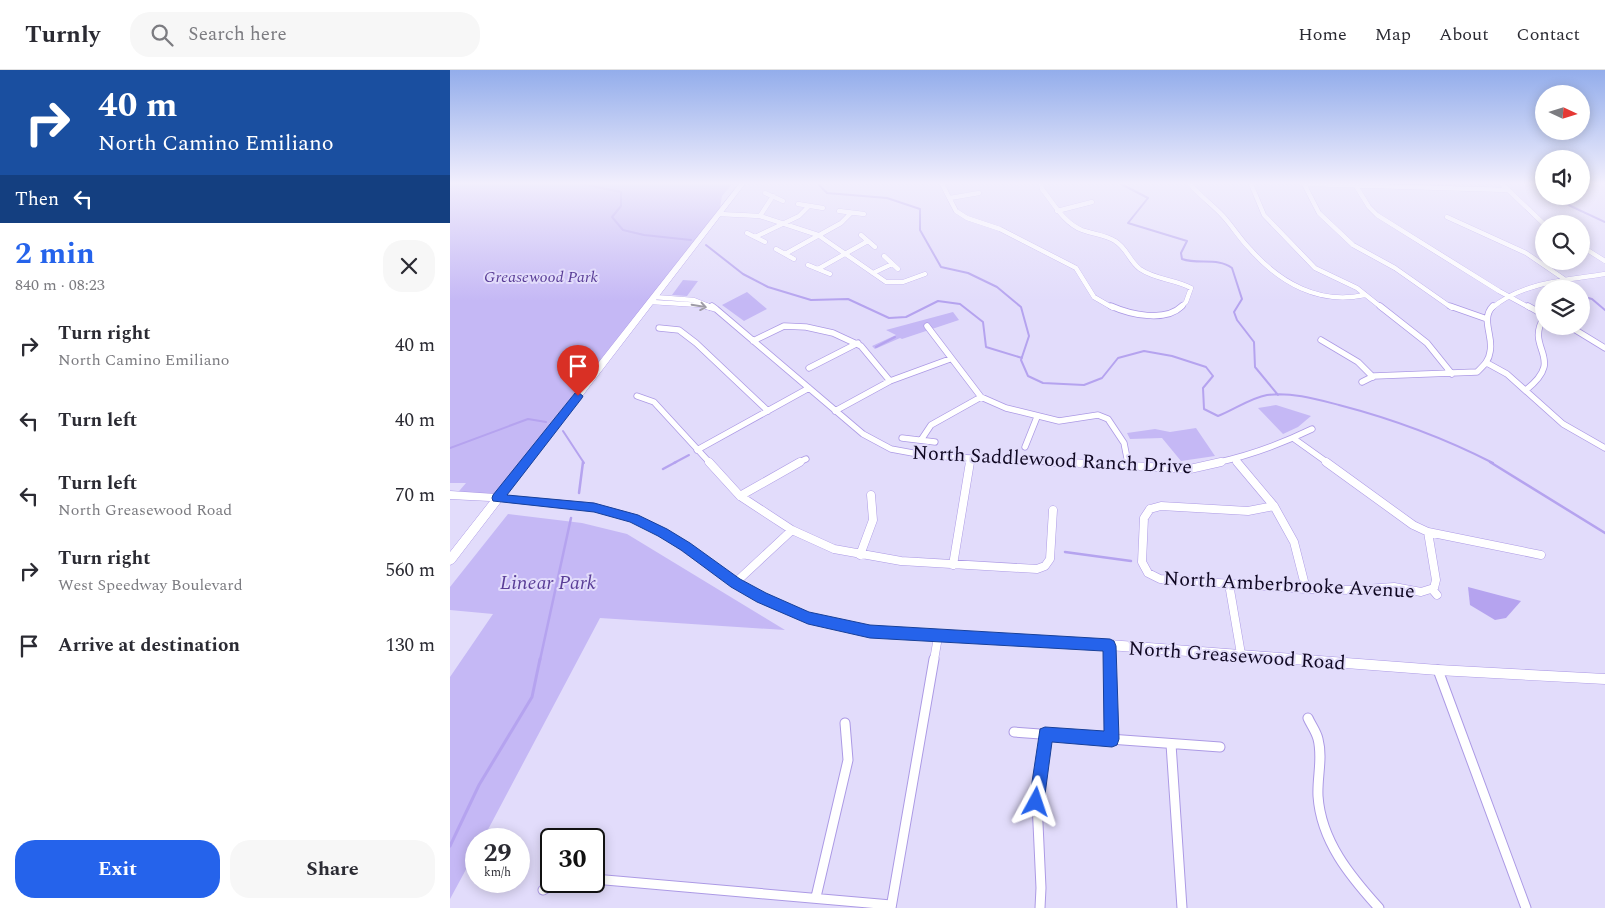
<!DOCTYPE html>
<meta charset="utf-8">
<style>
body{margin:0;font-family:Spectral,serif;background:#f7f7f7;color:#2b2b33;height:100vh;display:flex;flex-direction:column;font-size:19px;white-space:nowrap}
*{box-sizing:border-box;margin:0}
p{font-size:16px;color:#7c7c81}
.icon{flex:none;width:28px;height:28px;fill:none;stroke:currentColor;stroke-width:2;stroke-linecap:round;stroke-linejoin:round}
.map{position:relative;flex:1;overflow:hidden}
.details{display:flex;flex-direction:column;background:#fff;width:450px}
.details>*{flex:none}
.top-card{background:#1a4fa0;color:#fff;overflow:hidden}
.needle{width:32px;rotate:94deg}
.fabs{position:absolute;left:1085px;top:15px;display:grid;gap:10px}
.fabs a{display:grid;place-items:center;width:55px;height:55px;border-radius:50%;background:#fff;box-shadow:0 2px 12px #0003;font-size:25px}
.speed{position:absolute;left:15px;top:758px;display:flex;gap:10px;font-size:25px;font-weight:700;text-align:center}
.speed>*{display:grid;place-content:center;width:65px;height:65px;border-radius:50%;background:#fff;box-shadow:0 2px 12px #0003;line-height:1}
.speed small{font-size:12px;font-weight:400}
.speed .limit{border:2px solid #111;border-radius:8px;background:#fff;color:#111}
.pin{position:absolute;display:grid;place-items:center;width:42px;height:42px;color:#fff;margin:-51px -21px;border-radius:50% 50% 50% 0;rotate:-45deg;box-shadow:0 0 5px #0007}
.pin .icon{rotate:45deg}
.me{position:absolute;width:55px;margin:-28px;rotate:5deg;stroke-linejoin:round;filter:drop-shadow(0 0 4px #0008)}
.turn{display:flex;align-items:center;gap:18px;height:105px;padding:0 15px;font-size:22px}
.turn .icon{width:65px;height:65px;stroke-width:2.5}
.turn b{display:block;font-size:35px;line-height:42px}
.then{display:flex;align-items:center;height:48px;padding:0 15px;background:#0003;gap:10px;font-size:19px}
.round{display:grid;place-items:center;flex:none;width:52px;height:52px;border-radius:20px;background:#f7f7f7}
.headline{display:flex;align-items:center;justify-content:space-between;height:85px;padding:0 15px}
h1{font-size:30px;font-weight:700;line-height:38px;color:#2563eb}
.action{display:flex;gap:10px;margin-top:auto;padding:10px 15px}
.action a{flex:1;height:58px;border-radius:20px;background:#2563eb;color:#fff;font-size:20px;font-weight:700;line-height:58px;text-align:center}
.action a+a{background:#f7f7f7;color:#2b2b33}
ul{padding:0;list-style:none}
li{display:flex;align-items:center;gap:15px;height:75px;padding:0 15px}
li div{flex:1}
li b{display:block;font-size:19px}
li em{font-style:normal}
header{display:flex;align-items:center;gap:30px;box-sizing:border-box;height:70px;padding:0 25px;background:#fff;border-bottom:1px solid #e1e1e2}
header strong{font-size:24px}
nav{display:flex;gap:28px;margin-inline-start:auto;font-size:18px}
.search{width:350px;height:45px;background:#f7f7f7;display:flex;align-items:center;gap:12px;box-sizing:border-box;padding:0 18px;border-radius:20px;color:#7c7c81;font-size:19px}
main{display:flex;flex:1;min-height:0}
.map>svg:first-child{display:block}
.green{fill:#c5b8f5}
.water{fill:#b5a3ef}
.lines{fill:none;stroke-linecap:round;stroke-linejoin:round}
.stream-far2{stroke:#b5a3ef;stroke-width:2}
.stream-far1{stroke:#b5a3ef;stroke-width:2.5}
.stream{stroke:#b5a3ef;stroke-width:3}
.minor-far3-casing{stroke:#ac9ae5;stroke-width:5}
.minor-far2-casing{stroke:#ac9ae5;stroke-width:7}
.minor-far1-casing{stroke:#ac9ae5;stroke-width:9}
.minor-casing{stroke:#ac9ae5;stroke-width:11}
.tertiary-casing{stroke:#ac9ae5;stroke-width:1}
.secondary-casing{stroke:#ac9ae5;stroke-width:1}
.minor-far3{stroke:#fff;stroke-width:4.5}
.minor-far2{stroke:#fff;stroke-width:5.5}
.minor-far1{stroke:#fff;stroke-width:8}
.minor{stroke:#fff;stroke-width:9}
.tertiary{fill:#fff;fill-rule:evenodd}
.secondary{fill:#fff;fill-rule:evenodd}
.oneway{stroke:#9f9ca7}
.route{fill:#2563eb;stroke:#184099}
.labels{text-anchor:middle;stroke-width:4;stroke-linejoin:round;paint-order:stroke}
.far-park-label{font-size:16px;font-style:italic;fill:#5a3e97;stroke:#e2dcfb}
.street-label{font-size:20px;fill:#0f0722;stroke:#e2dcfb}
.park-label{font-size:20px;font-style:italic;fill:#5a3e97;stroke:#e2dcfb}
</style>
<header>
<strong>Turnly</strong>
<div class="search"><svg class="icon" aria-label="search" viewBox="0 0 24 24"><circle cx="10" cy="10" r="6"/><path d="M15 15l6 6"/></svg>Search here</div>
<nav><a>Home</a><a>Map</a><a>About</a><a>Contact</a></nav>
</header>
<main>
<section class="details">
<div class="top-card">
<div class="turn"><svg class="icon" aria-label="right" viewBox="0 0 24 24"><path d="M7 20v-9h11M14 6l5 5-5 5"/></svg><div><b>40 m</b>North Camino Emiliano</div></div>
<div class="then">Then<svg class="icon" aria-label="left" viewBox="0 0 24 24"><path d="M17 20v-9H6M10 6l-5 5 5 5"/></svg></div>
</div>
<div class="headline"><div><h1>2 min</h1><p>840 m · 08:23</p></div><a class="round"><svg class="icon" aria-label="close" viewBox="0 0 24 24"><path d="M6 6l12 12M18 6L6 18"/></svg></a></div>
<ul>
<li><svg class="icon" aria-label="right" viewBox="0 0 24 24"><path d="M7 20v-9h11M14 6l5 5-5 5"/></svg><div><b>Turn right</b><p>North Camino Emiliano</p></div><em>40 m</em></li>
<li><svg class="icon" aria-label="left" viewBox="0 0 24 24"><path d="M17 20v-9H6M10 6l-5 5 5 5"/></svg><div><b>Turn left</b></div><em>40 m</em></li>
<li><svg class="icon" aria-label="left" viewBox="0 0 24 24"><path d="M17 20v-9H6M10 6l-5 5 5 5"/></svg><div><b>Turn left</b><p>North Greasewood Road</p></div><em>70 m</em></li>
<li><svg class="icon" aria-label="right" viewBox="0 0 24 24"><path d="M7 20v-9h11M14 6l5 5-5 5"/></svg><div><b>Turn right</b><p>West Speedway Boulevard</p></div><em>560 m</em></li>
<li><svg class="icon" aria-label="arrive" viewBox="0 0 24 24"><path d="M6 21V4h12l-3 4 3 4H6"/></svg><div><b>Arrive at destination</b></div><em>130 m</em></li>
</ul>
<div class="action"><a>Exit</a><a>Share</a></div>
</section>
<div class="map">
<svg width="1155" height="838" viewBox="0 0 1155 838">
<rect width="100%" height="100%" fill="#e2dcfb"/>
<!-- green -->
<path class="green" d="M0,114h282l-10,12 -3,18 -226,284 -39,-1 12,-14h-16z
M233,210l15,1 -11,15 -15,-1z
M297,222l20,17 -23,12 -22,-16z
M503,242l6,8 -57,19 -2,-1 -25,11 -3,-3 24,-11 -10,-5z
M826,335l35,11 -13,11 -15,7 -25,-26z
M746,358l19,28 -34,5 -19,-23 -32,1 -3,-6 28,-4 15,3z
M58,444l74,9 45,11 158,96 -185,-12 -117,221h-7v12l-26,48v-222l43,-63 -43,-4v-23z"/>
<!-- water -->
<path class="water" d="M1018,517l53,14 -15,17 -11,2 -25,-15z"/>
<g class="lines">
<!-- stream-far2 -->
<path class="stream-far2" d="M132,114l39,8v14l-9,11 11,13 21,5 47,5
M368,114l9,9 60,5 33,11v21l21,37 27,6 29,14 24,20 8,29 -8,24 7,16 15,7 41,2 18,-7 16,-20 26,-7 28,5 34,11 7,9 -10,12 1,21 14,7c16,-6 32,-18 49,-21 24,-3 49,4 72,10 54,14 105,33 154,58
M671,114l27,14 -20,25 59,18 -6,12 1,6c16,6 36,-2 50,9l10,31 -8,13 3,8 17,22 1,25 23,28
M1107,126l5,6 43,20
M256,175l37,29 25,13 43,13 37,-1 41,19 17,-1 32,-16 22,3 23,18 3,25 36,11
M1131,226l11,3 13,11
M426,277l19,-10
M113,361l21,32
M0,378l78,-29 18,3
M224,393l15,-8"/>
<!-- stream-far1 -->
<path class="stream-far1" d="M1040,392l115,71
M213,399l13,-7
M129,423l4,-31
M615,482l66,9
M90,590l31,-142"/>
<!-- stream -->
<path class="stream" d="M0,776l29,-61 53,-88 8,-38"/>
<!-- minor-far3 casing -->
<g class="minor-far3-casing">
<path id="minor-far3" d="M492,114l14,27 11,7 33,11 76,39 18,29 19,11
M591,114l1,5c12,15 22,34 40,41 11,4 24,5 33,11 12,7 14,20 25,28 16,11 35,10 51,19
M740,114c10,12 23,21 33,32 10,11 17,23 27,33 30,34 69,56 115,46
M801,114l13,31 51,53 42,20 25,20
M854,114l15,29 34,32 42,23 57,40
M857,114l201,6
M1052,114l42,40
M906,116l13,21 8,8 122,76 31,17
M315,123l18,8
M500,128l29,-5
M348,134l25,4
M389,141l25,3
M607,141l35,-9
M269,144l41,2 58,19 68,47h17l22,-8
M310,146l13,-20
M997,147l79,36 41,28
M297,163l18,9
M411,165l14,12
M305,167l44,-21 10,-10
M1131,176l24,15
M326,179l18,10
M335,184l56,-31 10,-10
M434,186l14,13
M358,195l22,9
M368,199l50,-28
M423,203l19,-9
M204,227l40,3 20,8
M201,232l49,3 11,3
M730,238l6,-6 5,-14
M1042,238c30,-26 76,-28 113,-34"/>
</g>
<!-- minor-far2 casing -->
<g class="minor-far2-casing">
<path id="minor-far2" d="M256,236l10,3 -4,-3
M661,236c18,8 54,17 71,0
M930,236l47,37 25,31
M1000,236l37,13
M1078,236l16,9
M266,239l147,125 28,15 38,7 146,7
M477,256l54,71 25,11 53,13 39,-6 10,4 16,24 4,20
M1119,256l36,22
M209,258l20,2 17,13 72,68
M871,270l37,22 15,15
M303,271l31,-15 22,1 27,6 28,13 29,35
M1037,293l20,11 56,50 42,24
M359,298l49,-25
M912,312l12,-6 103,-4c6,-6 12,-11 13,-20 4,-15 -10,-33 3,-46
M1076,320c41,-33 -2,-40 18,-73
M187,326l17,6 56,61
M385,341l55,-30 60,-22
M452,368l33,4
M843,368l35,25
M471,370l10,-15 50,-28
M575,377l12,-30
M247,380l112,-62
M784,389l4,4
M347,393l9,-4
M520,393l1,-5
M765,393c33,-7 66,-19 97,-34"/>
</g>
<!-- minor-far1 casing -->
<g class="minor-far1-casing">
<path id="minor-far1" d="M259,392l31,34 52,34 42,19 67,12 136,8 8,-3 5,-7 3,-49
M600,392l140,7 31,-7
M677,392l1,4
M787,392l37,44 20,36 12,47
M876,392l87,63 15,7 113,23
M290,426l60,-34
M700,439l-6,9 -2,44 6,11 12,6 146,10 46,1 42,-3 27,5 13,-4 2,-8 -8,-48
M700,439l11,-3 87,5 26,-5
M410,485l13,-35 -2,-25
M503,495l17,-103
M285,513l57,-53
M779,514l12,70
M982,519l5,6
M659,575v15
M484,590l4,-23"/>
</g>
<!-- minor casing -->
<g class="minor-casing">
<path id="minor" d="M659,589l3,80
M988,600l88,238
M858,648c3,7 8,13 10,21 5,19 -1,38 0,57 3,45 32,80 61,112
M564,662l206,15
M721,674l11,164
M144,809l297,26
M93,820l16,-9
M366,827l32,-137 -3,-37
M441,838l43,-249
M590,838l1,-20 -4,-86 8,-68"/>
</g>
<!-- tertiary casing -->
<g class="tertiary-casing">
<path id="tertiary" d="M47,425l96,8 44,12 28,14 73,51 27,14 44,20 61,12 239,14 329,25 167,9v10l-167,-9 -329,-25 -239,-14 -62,-13 -51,-23 -25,-14 -73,-51 -27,-14 -39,-10 -96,-10 -3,-1 -1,-2 1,-2z"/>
</g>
<!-- secondary casing -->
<g class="secondary-casing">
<path id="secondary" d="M289,114h6l-291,379 -4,2v-13l40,-51 -40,-2v-8l45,3z"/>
</g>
<!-- minor-far3 -->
<use href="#minor-far3" class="minor-far3"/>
<!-- minor-far2 -->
<use href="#minor-far2" class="minor-far2"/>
<!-- minor-far1 -->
<use href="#minor-far1" class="minor-far1"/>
<!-- minor -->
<use href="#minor" class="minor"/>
<!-- tertiary -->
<use href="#tertiary" class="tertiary"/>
<!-- secondary -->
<use href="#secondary" class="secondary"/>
</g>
<!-- one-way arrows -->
<defs><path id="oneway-shaft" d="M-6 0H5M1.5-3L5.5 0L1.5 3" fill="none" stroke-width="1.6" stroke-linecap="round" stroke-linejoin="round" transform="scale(1.25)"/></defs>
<use class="oneway" href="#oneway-shaft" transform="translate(249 236) rotate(10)"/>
<!-- sky -->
<linearGradient id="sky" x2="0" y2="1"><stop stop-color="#93adeb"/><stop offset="0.49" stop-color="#f2effd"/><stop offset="1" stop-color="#f2effd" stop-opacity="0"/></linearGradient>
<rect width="1155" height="231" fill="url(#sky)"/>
<!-- route -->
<path class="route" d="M128,322l5,4 -1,2 -75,97 87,8 44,12 29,14 23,14 50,36 26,14 43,19 61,13 240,14 4,2 2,5 3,93 -2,6 -5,2 -60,-5 -8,60 -2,5 -6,2 -5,-2 -2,-5 11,-73 5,-2 59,4 -1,-80 -233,-13 -62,-14 -51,-22 -26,-15 -50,-37 -23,-14 -28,-14 -36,-10 -101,-11 -1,-3 1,-3 82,-102z"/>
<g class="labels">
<!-- far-park labels -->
<g class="far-park-label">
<text x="91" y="212">Greasewood Park</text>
</g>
<!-- street labels -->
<g class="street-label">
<text transform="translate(602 389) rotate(3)" y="7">North Saddlewood Ranch Drive</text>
<text transform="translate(839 514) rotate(3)" y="7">North Amberbrooke Avenue</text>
<text transform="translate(787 585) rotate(4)" y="7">North Greasewood Road</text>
</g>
<!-- park labels -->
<g class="park-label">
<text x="98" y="519">Linear Park</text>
</g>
</g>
</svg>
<div class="fabs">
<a><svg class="needle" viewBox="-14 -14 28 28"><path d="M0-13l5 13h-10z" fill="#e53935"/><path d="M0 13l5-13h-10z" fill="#7c7c81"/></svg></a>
<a><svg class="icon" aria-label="sound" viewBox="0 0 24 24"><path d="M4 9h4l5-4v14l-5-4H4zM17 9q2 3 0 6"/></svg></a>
<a><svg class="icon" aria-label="search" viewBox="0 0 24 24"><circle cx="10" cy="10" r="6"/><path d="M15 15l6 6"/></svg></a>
<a><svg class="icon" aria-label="layers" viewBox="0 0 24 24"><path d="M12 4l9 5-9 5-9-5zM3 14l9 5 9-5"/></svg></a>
</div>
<div class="speed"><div>29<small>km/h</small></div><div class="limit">30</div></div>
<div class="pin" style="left:128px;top:326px;background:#d93025"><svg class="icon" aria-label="arrive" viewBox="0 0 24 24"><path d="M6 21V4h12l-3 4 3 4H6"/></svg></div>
<svg class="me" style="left:586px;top:732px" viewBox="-20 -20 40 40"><path d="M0-17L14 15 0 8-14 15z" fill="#2563eb" stroke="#fff" stroke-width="4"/></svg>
</div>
</main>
